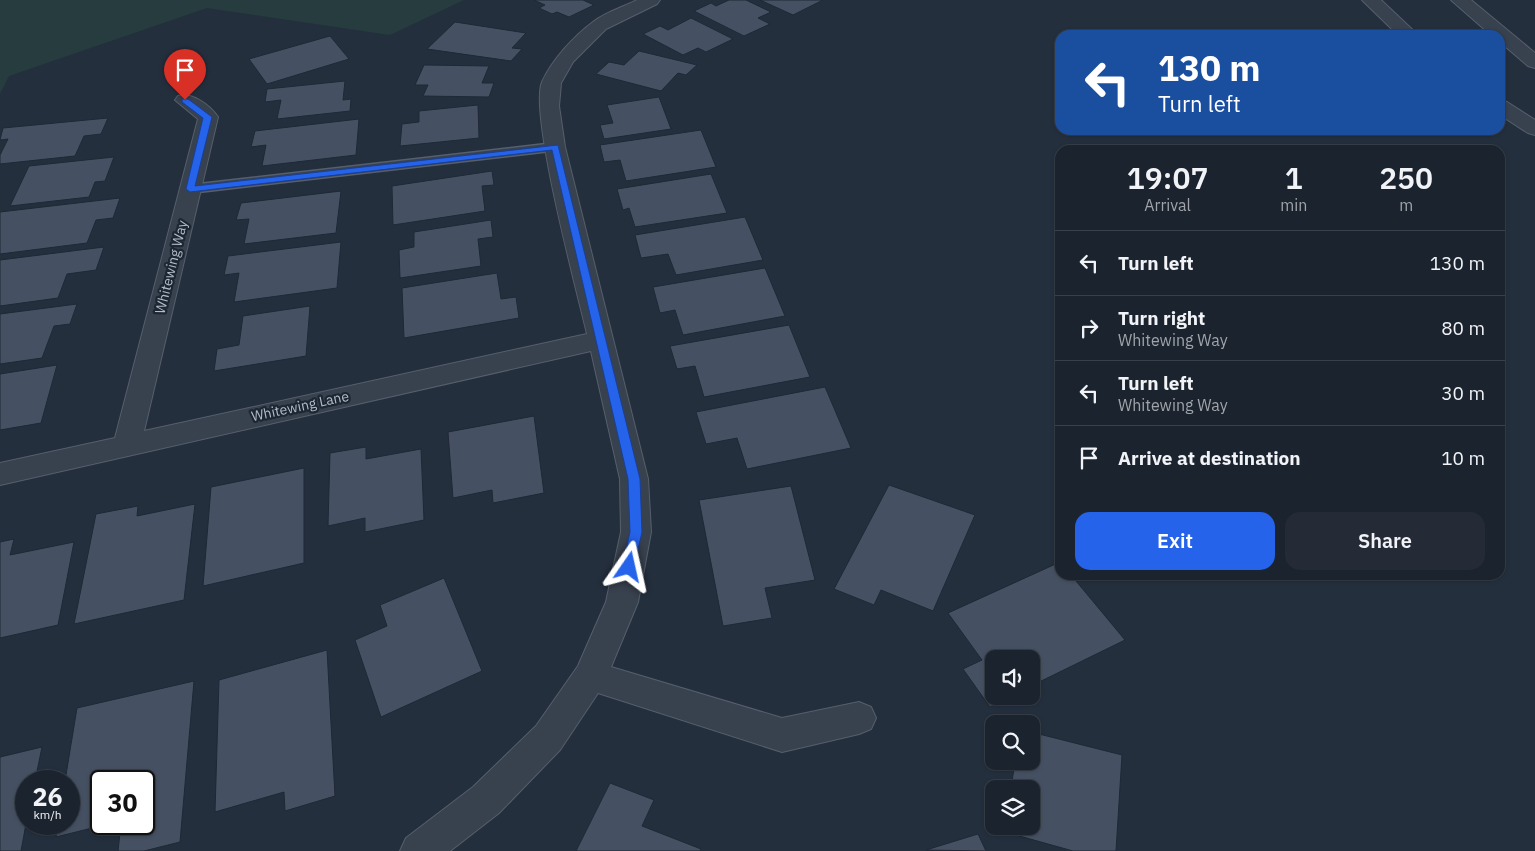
<!DOCTYPE html>
<style>
body{margin:0;font-family:"IBM Plex Sans",sans-serif;background:#242b36;color:#f1f3f6;height:100vh;display:flex;flex-direction:column;font-size:19px;white-space:nowrap}
*{box-sizing:border-box;margin:0}
p{font-size:16px;color:#a0a4aa}
.icon{flex:none;width:28px;height:28px;fill:none;stroke:currentColor;stroke-width:2;stroke-linecap:round;stroke-linejoin:round}
.map{position:relative;flex:1;overflow:hidden}
.panel{position:absolute;left:1055px;top:145px;width:450px;height:435px;display:flex;flex-direction:column;background:#1b232e;border-radius:15px;box-shadow:0 1px 4px #0004,0 0 0 1px #39404a}
.panel>*{flex:none}
.guide{position:absolute;left:1055px;top:30px;width:450px;height:105px;border-radius:15px;box-shadow:0 1px 4px #0004,0 0 0 1px #39404a;background:#1a4fa0;color:#fff;overflow:hidden}
.fabs{position:absolute;left:985px;top:650px;display:grid;gap:10px}
.fabs a{display:grid;place-items:center;width:55px;height:55px;border-radius:10px;background:#1b232e;box-shadow:0 1px 4px #0004,0 0 0 1px #39404a;font-size:25px}
.speed{position:absolute;left:15px;top:770px;display:flex;gap:10px;font-size:25px;font-weight:700;text-align:center}
.speed>*{display:grid;place-content:center;width:65px;height:65px;border-radius:50%;background:#1b232e;box-shadow:0 1px 4px #0004,0 0 0 1px #39404a;line-height:1}
.speed small{font-size:12px;font-weight:400}
.speed .limit{border:2px solid #111;border-radius:8px;background:#fff;color:#111}
.pin{position:absolute;display:grid;place-items:center;width:42px;height:42px;color:#fff;margin:-51px -21px;border-radius:50% 50% 50% 0;rotate:-45deg;box-shadow:0 0 5px #0007}
.pin .icon{rotate:45deg}
.me{position:absolute;width:55px;margin:-28px;rotate:11deg;stroke-linejoin:round;filter:drop-shadow(0 0 4px #0008)}
.turn{display:flex;align-items:center;gap:18px;height:105px;padding:0 20px;font-size:22px}
.turn .icon{width:65px;height:65px;stroke-width:2.5}
.turn b{display:block;font-size:35px;line-height:42px}
.eta{display:flex;justify-content:space-evenly;align-items:center;height:85px;text-align:center}
.eta b{font-size:30px;font-weight:600;line-height:35px}
.primary-button{display:flex;gap:10px;margin-top:auto;padding:10px 20px}
.primary-button a{flex:1;height:58px;border-radius:15px;background:#2563eb;color:#fff;font-size:20px;font-weight:600;line-height:58px;text-align:center}
.primary-button a+a{background:#242b36;color:#f1f3f6}
ul{padding:0;list-style:none}
li{display:flex;align-items:center;gap:15px;height:65px;padding:0 20px;border-top:1px solid #39404a}
li div{flex:1}
li b{display:block;font-size:19px}
li em{font-style:normal}
.map>svg:first-child{display:block}
.green{fill:#263c3f}
.building{fill:#455162;stroke:#1f2835}
.lines{fill:none;stroke-linecap:round;stroke-linejoin:round}
.service-casing{stroke:#565f6c;stroke-width:3}
.minor-casing{stroke:#565f6c;stroke-width:2}
.service{fill:#38414e;fill-rule:evenodd}
.minor{fill:#38414e;fill-rule:evenodd}
.route{fill:#2563eb;stroke:#184099}
.labels{text-anchor:middle;stroke-width:4.5;stroke-linejoin:round;paint-order:stroke}
.street-label{font-size:14px;fill:#b4bcc9;stroke:#1d2633}
</style>
<div class="map">
<svg width="1535" height="851" viewBox="0 0 1535 851">
<rect width="100%" height="100%" fill="#242f3e"/>
<!-- green -->
<path class="green" d="M0,0h464l-74,35 -183,-27 -198,68 -9,18z"/>
<!-- building -->
<path class="building" d="M534,0h49l11,5 -25,12 -12,-5 -5,2 -13,-6 6,-3z
M729,0h17l25,12 -13,6 12,6 -26,12 -50,-25 17,-8 5,3z
M760,0h63l-30,15z
M691,18l42,21 -27,13 -8,-4 -15,7 -40,-21 17,-8 8,4z
M455,22l71,11 -14,15 10,1 -11,12 -84,-12z
M330,36l19,23 -82,25 -18,-25z
M639,51l58,14 -11,10 -8,-2 -17,18 -65,-17 13,-12 15,3z
M424,65l65,1 -7,17h12l-5,14 -66,-1 5,-11h-13z
M345,81l-2,19 8,-1 -1,12 -73,8 4,-19 -16,2 2,-13z
M659,97l12,32 -67,10 -4,-14 13,-2 -6,-18z
M478,105l1,33 -79,8 2,-22 17,-2v-11z
M108,118l-7,16 -17,2 -9,20 -75,8v-9l8,-16 -8,1 3,-12z
M359,119l-3,36 -94,11 4,-21 -15,2 4,-16z
M701,130l15,37 -90,14 -6,-21 -16,2 -4,-17z
M114,157l-9,24 -10,1 -6,15 -79,9 19,-40z
M492,171l2,14 -12,1 3,25 -92,14 -1,-39z
M711,174l16,39 -92,14 -6,-19 -6,2 -6,-21z
M341,191l-5,42 -92,11 5,-25 -13,1 5,-17z
M120,198l-7,20 -17,2 -9,23 -87,11v-42z
M745,217l18,43 -87,15 -8,-21 -27,4 -6,-23z
M491,220l2,17 -15,2 3,27 -81,12 -1,-28 15,-3v-15z
M341,242l-4,46 -103,14 5,-29 -15,2 4,-19z
M104,247l-8,23 -29,4 -9,24 -58,8v-46z
M765,268l20,48 -102,19 -8,-25 -15,3 -7,-26z
M497,273l4,26 15,-2 3,21 -115,20 -2,-50z
M77,304l-7,20 -16,2 -12,32 -42,6v-50z
M310,306l-4,50 -92,15 3,-22 22,-4 4,-29z
M789,325l21,52 -106,20 -9,-31 -18,3 -7,-23z
M57,365l-16,58 -41,7v-56z
M825,387l26,61 -104,21 -10,-31 -31,6 -10,-32z
M534,416l10,77 -51,10 -1,-13 -39,8 -5,-66z
M366,447v12l55,-10 3,71 -59,12v-14l-37,8 2,-73z
M304,468v95l-101,23 8,-99z
M889,485l86,30 -42,96 -52,-21 -7,15 -40,-16z
M791,486l24,94 -50,8 7,30 -49,8 -24,-126z
M195,504l-11,96 -110,24 22,-110 42,-8 -1,10z
M14,539l-4,16 64,-13 -16,83 -58,13v-96z
M1060,562v13h11l54,65 -94,46v-27h-37v37h17l-21,11 -27,-38 19,-9 -34,-47z
M444,578l38,93 -101,46 -26,-77 32,-14 -7,-21z
M327,650l8,146 -50,15 -1,-19 -69,20 4,-132z
M194,681l-14,161 -36,9h-26l3,-27h23v-43h-43v43h7l-52,13 2,-13h11v-43h-4l12,-73z
M1031,732l91,23 -6,96h-43l-68,-19 1,-6h25v-37h-20l3,-21 -13,-3v-4h30z
M42,747l-7,34h-9v43l-5,27h-21v-94z
M610,783l44,17 -12,26 59,23 -1,2h-124z
M978,834l8,17 -60,-1z"/>
<g class="lines">
<!-- service casing -->
<g class="service-casing">
<path id="service" d="M555,143l4,1 2,3 -2,3 -369,43 -6,-4 6,-4z"/>
</g>
<!-- minor casing -->
<g class="minor-casing">
<path id="minor" d="M637,0h23l-3,4 -51,25 -33,33 -12,21 -2,23 6,41 83,332 3,53 -13,70 -27,65 171,51 77,-16 12,5 5,11 -5,11 -12,5 -77,18 -184,-59 -38,57 -61,63 -49,38h-50l6,-13 67,-51 63,-61 42,-60 28,-64 15,-70 -1,-53 -29,-128 -591,134v-22l115,-25 83,-319 -23,-19 3,-4c14,-4 32,9 40,21l-74,314 443,-97c-10,-43 -58,-221 -45,-252 10,-22 32,-46 51,-60 13,-10 30,-15 44,-22z
M1362,0h19l37,35h-20z
M1451,0h20l64,53v15l-7,-2 -28,-24v-7h-9z
M1500,100l7,2 28,18v15l-7,-2 -28,-18z"/>
</g>
<!-- service -->
<use href="#service" class="service"/>
<!-- minor -->
<use href="#minor" class="minor"/>
</g>
<!-- route -->
<path class="route" d="M182,99h6l24,18 -17,69 363,-41 82,334 2,53 -9,39 -4,1 -7,-5 8,-35 -2,-53 -76,-329 -362,42 -4,-3 17,-71 -21,-16z"/>
<g class="labels">
<!-- street labels -->
<g class="street-label">
<text transform="translate(171 267) rotate(-76)" y="5">Whitewing Way</text>
<text transform="translate(300 406) rotate(-12)" y="5">Whitewing Lane</text>
</g>
</g>
</svg>
<div class="fabs">
<a><svg class="icon" aria-label="sound" viewBox="0 0 24 24"><path d="M4 9h4l5-4v14l-5-4H4zM17 9q2 3 0 6"/></svg></a>
<a><svg class="icon" aria-label="search" viewBox="0 0 24 24"><circle cx="10" cy="10" r="6"/><path d="M15 15l6 6"/></svg></a>
<a><svg class="icon" aria-label="layers" viewBox="0 0 24 24"><path d="M12 4l9 5-9 5-9-5zM3 14l9 5 9-5"/></svg></a>
</div>
<div class="speed"><div>26<small>km/h</small></div><div class="limit">30</div></div>
<div class="pin" style="left:185px;top:100px;background:#d93025"><svg class="icon" aria-label="arrive" viewBox="0 0 24 24"><path d="M6 21V4h12l-3 4 3 4H6"/></svg></div>
<svg class="me" style="left:629px;top:567px" viewBox="-20 -20 40 40"><path d="M0-17L14 15 0 8-14 15z" fill="#2563eb" stroke="#fff" stroke-width="4"/></svg>
<div class="guide">
<div class="turn"><svg class="icon" aria-label="left" viewBox="0 0 24 24"><path d="M17 20v-9H6M10 6l-5 5 5 5"/></svg><div><b>130 m</b>Turn left</div></div>
</div>
<section class="panel">
<div class="eta">
<div><b>19:07</b><p>Arrival</p></div>
<div><b>1</b><p>min</p></div>
<div><b>250</b><p>m</p></div>
</div>
<ul>
<li><svg class="icon" aria-label="left" viewBox="0 0 24 24"><path d="M17 20v-9H6M10 6l-5 5 5 5"/></svg><div><b>Turn left</b></div><em>130 m</em></li>
<li><svg class="icon" aria-label="right" viewBox="0 0 24 24"><path d="M7 20v-9h11M14 6l5 5-5 5"/></svg><div><b>Turn right</b><p>Whitewing Way</p></div><em>80 m</em></li>
<li><svg class="icon" aria-label="left" viewBox="0 0 24 24"><path d="M17 20v-9H6M10 6l-5 5 5 5"/></svg><div><b>Turn left</b><p>Whitewing Way</p></div><em>30 m</em></li>
<li><svg class="icon" aria-label="arrive" viewBox="0 0 24 24"><path d="M6 21V4h12l-3 4 3 4H6"/></svg><div><b>Arrive at destination</b></div><em>10 m</em></li>
</ul>
<div class="primary-button"><a>Exit</a><a>Share</a></div>
</section>
</div>
